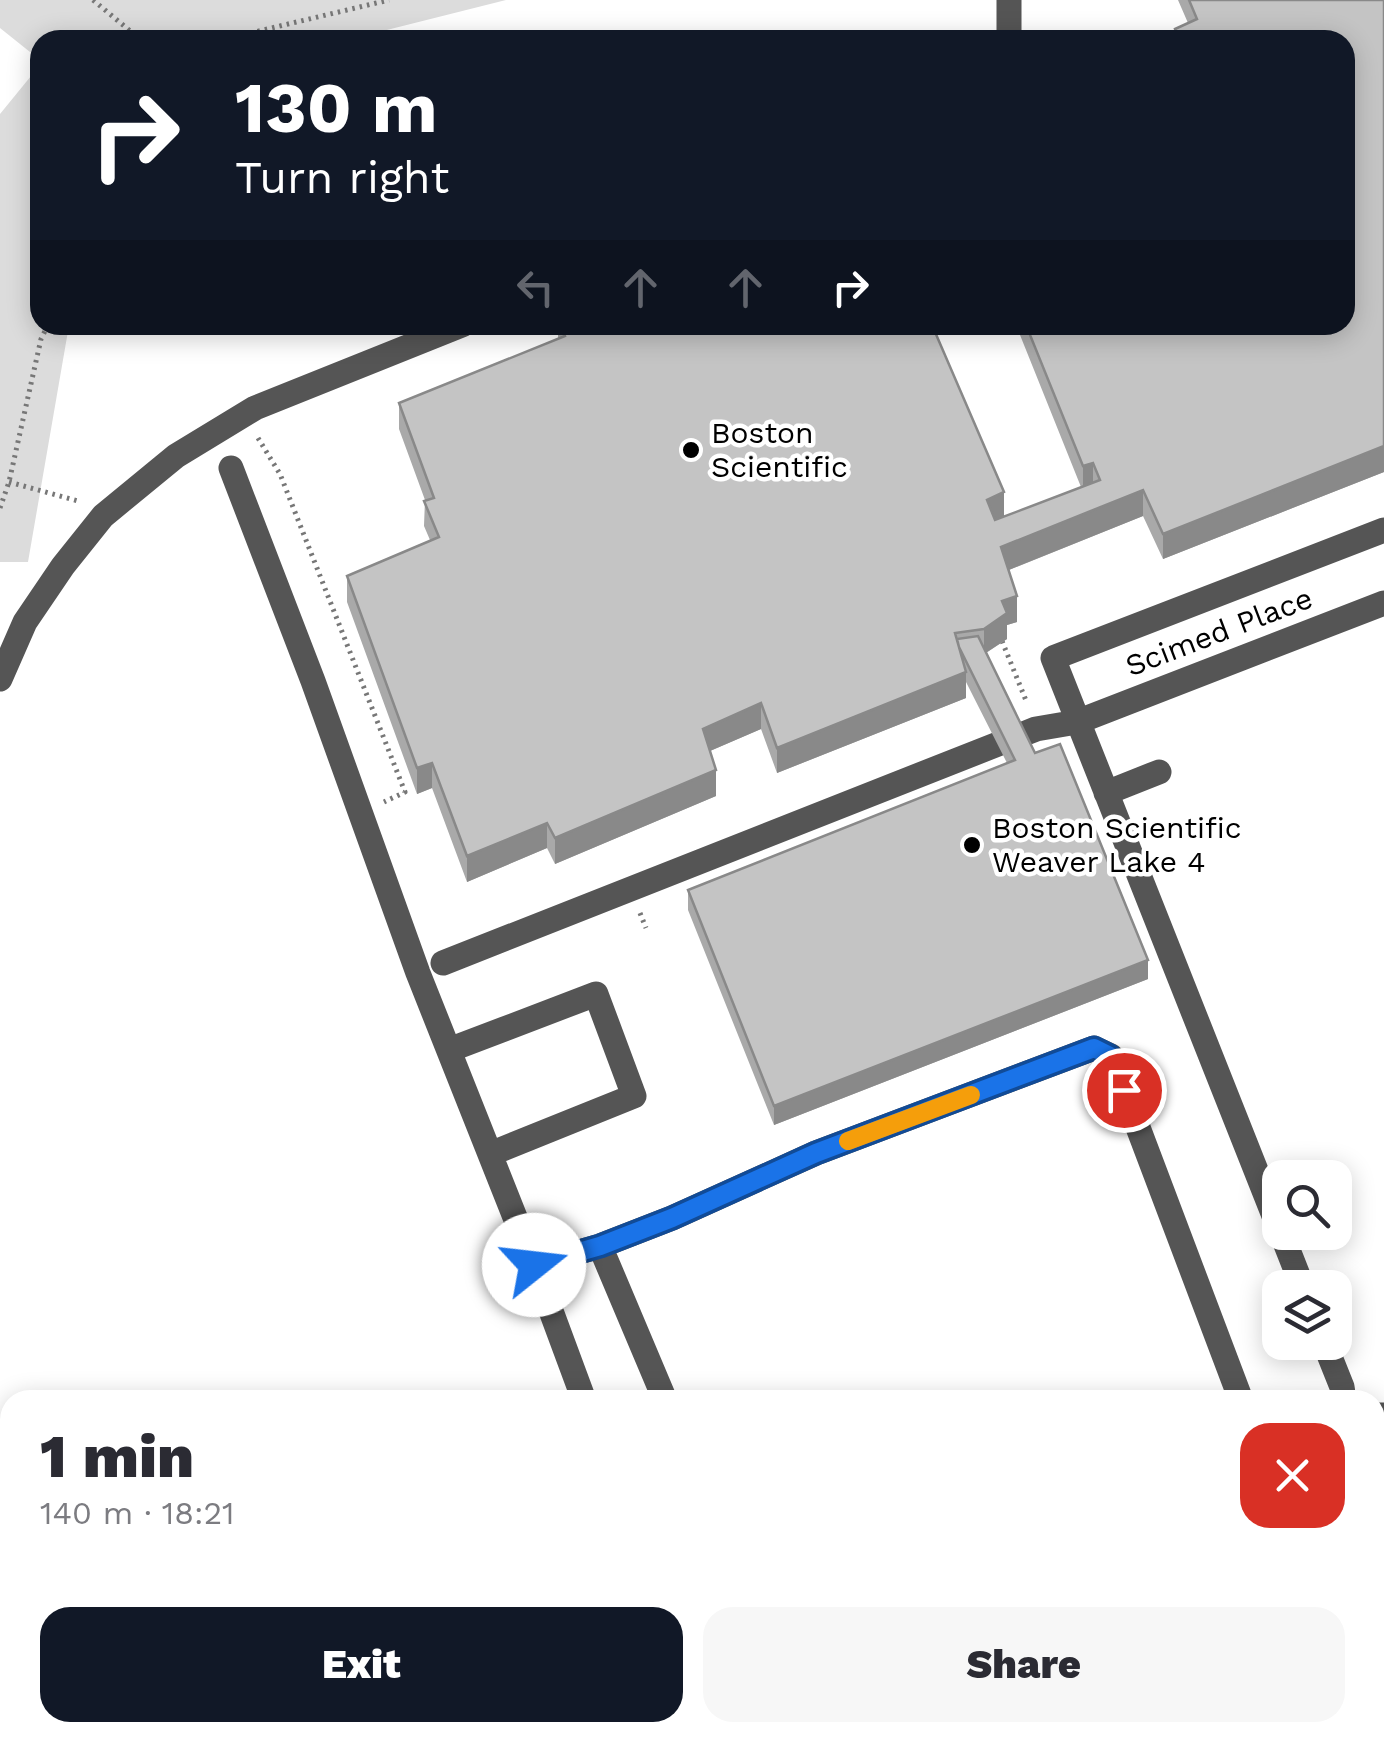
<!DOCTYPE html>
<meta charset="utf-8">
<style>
body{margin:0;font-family:"Work Sans",sans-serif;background:#f7f7f7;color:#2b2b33;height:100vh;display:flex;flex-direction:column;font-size:38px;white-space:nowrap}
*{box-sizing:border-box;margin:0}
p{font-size:32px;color:#7c7c81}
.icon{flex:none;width:55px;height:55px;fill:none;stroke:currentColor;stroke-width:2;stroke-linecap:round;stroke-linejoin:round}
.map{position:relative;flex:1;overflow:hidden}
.sheet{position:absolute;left:0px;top:1390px;width:1385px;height:352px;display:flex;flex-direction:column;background:#fff;border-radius:30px 30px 0 0;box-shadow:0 5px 25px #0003}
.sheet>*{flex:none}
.guide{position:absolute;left:30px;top:30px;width:1325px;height:305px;border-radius:30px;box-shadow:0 5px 25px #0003;background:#111827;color:#fff;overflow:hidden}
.tools{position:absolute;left:1262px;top:1160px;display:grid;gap:20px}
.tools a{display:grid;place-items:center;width:90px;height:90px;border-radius:20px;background:#fff;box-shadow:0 5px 25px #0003;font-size:50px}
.pin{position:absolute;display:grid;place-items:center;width:85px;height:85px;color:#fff;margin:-42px;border:5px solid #fff;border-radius:50%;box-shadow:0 2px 10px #0007}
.me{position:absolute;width:110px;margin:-55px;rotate:74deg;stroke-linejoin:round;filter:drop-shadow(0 0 8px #0008)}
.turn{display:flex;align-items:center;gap:35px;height:210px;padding:0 40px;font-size:45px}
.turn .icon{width:130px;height:130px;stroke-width:2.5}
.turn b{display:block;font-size:70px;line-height:85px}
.lanes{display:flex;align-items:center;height:95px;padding:0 40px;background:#0003;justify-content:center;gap:50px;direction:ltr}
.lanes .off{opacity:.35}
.round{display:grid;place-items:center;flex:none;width:105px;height:105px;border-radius:30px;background:#f7f7f7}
.summary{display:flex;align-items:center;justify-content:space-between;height:170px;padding:0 40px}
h1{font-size:60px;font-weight:800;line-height:75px}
.action{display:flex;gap:20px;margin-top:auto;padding:20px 40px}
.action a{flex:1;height:115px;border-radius:30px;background:#111827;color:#fff;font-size:40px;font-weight:800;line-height:115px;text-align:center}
.action a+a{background:#f7f7f7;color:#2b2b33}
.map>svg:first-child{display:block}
.green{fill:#dcdcdc}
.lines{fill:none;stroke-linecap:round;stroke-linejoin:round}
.path{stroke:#777;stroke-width:5;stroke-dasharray:2.5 5;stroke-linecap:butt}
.minor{stroke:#555;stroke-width:25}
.wall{fill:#a9a9a9}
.shaded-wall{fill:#898989}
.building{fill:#c4c4c4;stroke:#898989;stroke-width:2.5}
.route-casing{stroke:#114b97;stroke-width:25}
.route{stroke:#1a73e8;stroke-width:18}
.slow{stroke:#f59e0b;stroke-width:18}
.poi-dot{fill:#000;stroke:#fff;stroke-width:4}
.labels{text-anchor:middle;stroke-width:9;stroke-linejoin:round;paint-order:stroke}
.poi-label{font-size:30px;fill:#000;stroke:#fff;text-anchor:start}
.street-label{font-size:30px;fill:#000;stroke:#fff}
</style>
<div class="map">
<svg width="1384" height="1742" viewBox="0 0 1384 1742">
<rect width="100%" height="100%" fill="#fff"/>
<!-- green -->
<path class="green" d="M0,0h506l-159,40h-307v20l-40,-32z
M40,65v260h44l-16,6 -40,231h-28v-448z"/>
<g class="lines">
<!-- path -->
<path class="path" d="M93,0l48,40
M221,40l168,-40
M258,438l22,36 125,318 -21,10
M9,482l69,19
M0,508l9,-26 32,-143 7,-14
M1002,641l25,62
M640,913l6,15"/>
<!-- minor -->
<path class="minor" d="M1009,40v-40
M231,468l82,213 105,292 116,292 50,135
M0,679l25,-57 38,-56 40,-50 73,-60 79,-48 207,-83
M1106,793l53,-21
M443,963l593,-234 41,-7 307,-119
M449,1050l147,-56 38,102 -144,58
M1280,1231l-227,-573 331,-128
M1281,1232l22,56
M600,1246l65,154
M534,1265l66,-19 72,-28 144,-65 278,-105 17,8 130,344
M1324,1342l18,45 2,13
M1375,1415h9
M1375,1487h9
M0,1542h10
M1375,1692l9,-1
M748,1742v-10
M1307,1742l6,-10"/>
</g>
<!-- wall -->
<path class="wall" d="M1178,0h206v472l-221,87 -20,-43 -134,54 8,26v26l-10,3v14l-21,14 49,100 25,-9 88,216v19l-374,146 -86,-215v-20l319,-127 -41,-81v16l-189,75 -16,-44 -51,22 6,19v26l-161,68 -8,-16 -80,34 -35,-94 -15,6 -70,-192v-26l83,-36 -6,-14 1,-26 -26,-71v-26l159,-64v-14h374l72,167v25l77,-30 -65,-162h329v-285h-170v-11l13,-6z
M236,1732h101l1,10h-96z
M592,1732h77v10h-76z
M1157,1732h69l-3,10h-68z"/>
<!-- shaded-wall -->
<path class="shaded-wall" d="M1384,446v26l-221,87v-25z
M1093,463v25l-10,3v-25z
M1143,490v26l-142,57v-26z
M1004,492v26l-17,7v-25z
M1017,596v26l-10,3v14l-23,15v-25l18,-28z
M966,672v26l-189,75v-25z
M761,703v26l-58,25v-25z
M432,763v25l-15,6v-26z
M716,770v26l-161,68v-26z
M547,823v25l-80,34v-26z
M1148,960v19l-374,146v-19z
M81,1732h12v10h-28z
M1220,1732h6l-3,10h-5z
M290,1735v7h-12z
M338,1735v7h-11z"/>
<!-- building -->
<path class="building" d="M1189,0h195v446l-221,88 -20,-44 -142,57 16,49 -15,5 5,12 -23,16 -29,4 11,39 -189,76 -16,-45 -58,26 13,41 -161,68 -8,-15 -80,33 -35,-93 -15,5 -70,-192 92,-39 -15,-36 10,-3 -35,-95 166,-67 -4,-11h371l72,167 -17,8 8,20 105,-40 -7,-17 -10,3 -57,-141h319v-285h-166l-4,-11 22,-10z
M978,636l57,117 25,-9 88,216 -374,146 -86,-216 327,-130 -56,-113 -2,-8z
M24,1732h57l-16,9v1h-55l-1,-2z
M248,1732h89l1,3 -11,7h-32l-5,-7 -12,7h-24z
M593,1732h46v10h-46z
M820,1732h83v10h-83z
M1157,1732h63l-2,7 -9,-3 -2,6h-52z"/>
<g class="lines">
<!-- route casing -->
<g class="route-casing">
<path id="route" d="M534,1265l66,-19 72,-28 144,-65 278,-105 16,8 14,34"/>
</g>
<!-- route -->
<use href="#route" class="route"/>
<!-- slow -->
<path class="slow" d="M848,1141l123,-46"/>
</g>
<!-- markers -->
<g class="poi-dot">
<circle cx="691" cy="450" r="10"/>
<circle cx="972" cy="845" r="10"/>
</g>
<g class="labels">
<!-- poi labels -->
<g class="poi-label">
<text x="711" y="443">Boston<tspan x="711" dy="34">Scientific</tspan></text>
<text x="992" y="838">Boston Scientific<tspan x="992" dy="34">Weaver Lake 4</tspan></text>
</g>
<!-- street labels -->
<g class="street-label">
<text transform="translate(1219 632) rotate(-21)" y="10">Scimed Place</text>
</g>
</g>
</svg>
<div class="tools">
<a><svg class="icon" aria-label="search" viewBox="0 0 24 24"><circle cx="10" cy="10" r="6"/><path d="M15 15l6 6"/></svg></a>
<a><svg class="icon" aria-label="layers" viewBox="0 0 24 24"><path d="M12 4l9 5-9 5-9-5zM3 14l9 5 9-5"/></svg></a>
</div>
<div class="pin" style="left:1124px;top:1090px;background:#d93025"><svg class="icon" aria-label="arrive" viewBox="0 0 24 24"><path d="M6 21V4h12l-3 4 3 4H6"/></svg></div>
<svg class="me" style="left:534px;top:1265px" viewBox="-20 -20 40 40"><circle r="19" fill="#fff"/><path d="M0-13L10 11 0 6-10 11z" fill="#1a73e8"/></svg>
<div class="guide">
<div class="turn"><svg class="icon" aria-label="right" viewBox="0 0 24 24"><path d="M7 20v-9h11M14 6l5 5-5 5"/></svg><div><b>130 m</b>Turn right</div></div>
<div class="lanes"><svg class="icon off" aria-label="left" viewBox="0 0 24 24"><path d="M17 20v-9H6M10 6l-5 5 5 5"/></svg><svg class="icon off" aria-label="ahead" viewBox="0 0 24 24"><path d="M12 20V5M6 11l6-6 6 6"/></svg><svg class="icon off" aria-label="ahead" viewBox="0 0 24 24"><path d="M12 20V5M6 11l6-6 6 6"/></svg><svg class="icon" aria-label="right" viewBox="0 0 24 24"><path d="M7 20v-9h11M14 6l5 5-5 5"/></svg></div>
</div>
<section class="sheet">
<div class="summary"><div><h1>1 min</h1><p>140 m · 18:21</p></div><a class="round" style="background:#d93025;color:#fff"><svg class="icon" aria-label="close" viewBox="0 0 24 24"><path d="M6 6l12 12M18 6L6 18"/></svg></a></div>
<div class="action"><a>Exit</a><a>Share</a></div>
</section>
</div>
